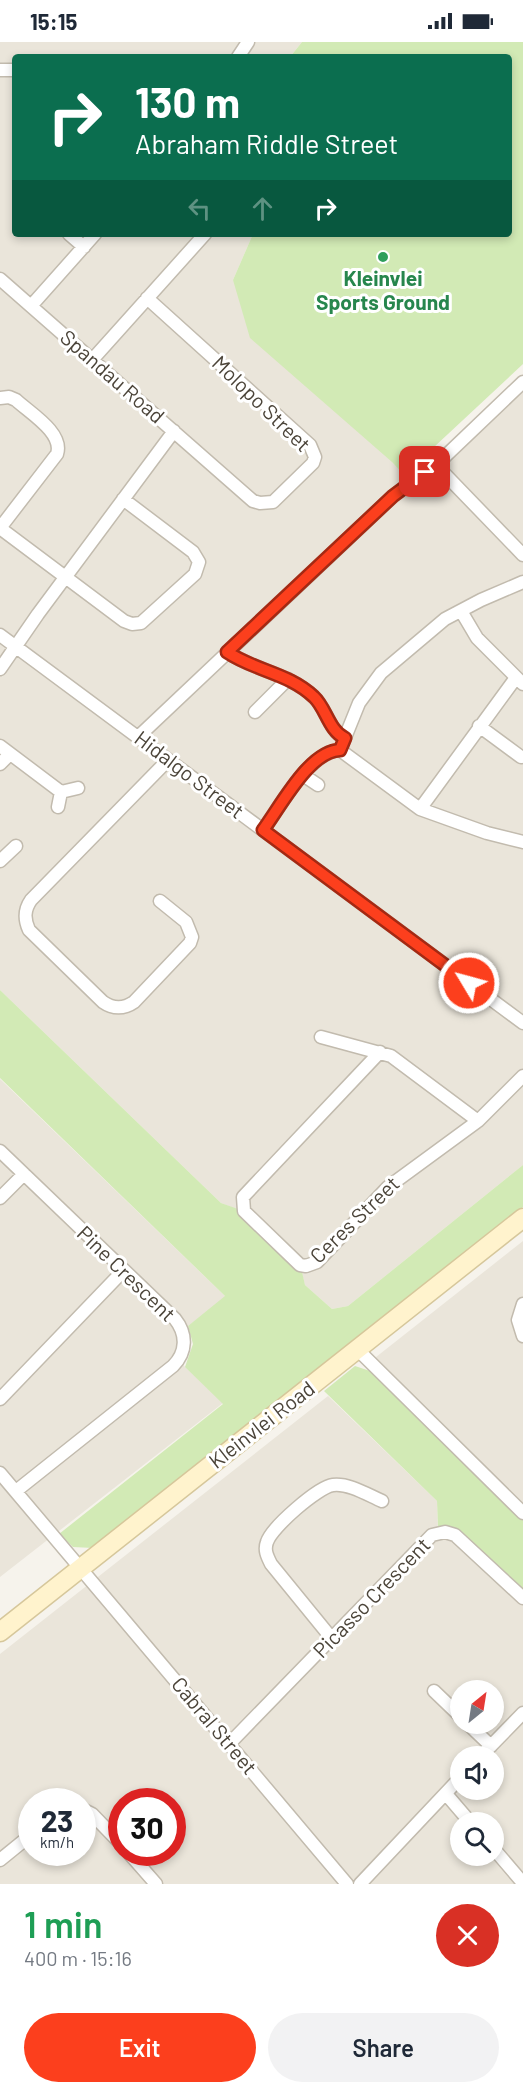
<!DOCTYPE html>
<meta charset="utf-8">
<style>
body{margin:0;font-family:Barlow,sans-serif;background:#f2f2f3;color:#1f2937;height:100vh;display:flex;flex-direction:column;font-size:22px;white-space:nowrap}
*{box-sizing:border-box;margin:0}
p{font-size:20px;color:#747a83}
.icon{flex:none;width:33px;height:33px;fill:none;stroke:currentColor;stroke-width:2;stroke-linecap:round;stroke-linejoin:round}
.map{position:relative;height:1842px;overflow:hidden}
.details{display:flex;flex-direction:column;background:#fff;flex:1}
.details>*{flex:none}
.guide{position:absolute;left:12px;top:12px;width:500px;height:183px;border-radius:6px;box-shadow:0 3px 9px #0003;background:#0b6e4f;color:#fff;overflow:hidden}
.needle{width:39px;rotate:30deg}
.buttons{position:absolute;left:450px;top:1638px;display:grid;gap:12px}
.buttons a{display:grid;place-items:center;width:54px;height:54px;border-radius:50%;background:#fff;box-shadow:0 3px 9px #0003;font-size:30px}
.speed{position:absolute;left:18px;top:1746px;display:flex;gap:12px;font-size:30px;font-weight:700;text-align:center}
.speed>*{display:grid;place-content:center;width:78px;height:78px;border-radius:50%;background:#fff;box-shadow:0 3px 9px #0003;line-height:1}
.speed small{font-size:15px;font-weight:400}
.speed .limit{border:9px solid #d22;background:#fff;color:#111}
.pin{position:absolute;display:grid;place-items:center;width:51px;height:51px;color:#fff;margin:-26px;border-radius:12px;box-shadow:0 3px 9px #0006}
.me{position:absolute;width:66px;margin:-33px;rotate:307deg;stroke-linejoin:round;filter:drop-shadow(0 0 4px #0008)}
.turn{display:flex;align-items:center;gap:21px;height:126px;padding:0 24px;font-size:27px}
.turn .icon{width:78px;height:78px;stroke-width:2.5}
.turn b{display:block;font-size:42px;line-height:51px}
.lanes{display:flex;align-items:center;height:57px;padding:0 24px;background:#0003;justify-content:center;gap:30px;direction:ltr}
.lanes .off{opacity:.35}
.round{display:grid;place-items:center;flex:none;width:63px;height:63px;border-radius:32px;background:#f2f2f3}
.summary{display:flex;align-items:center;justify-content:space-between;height:102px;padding:0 24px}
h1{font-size:36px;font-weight:600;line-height:45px;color:#1e9e55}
.button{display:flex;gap:12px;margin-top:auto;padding:12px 24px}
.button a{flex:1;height:69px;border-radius:36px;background:#fc3f1d;color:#fff;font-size:24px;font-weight:600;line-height:69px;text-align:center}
.button a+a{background:#f2f2f3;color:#1f2937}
.status{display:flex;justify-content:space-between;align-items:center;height:42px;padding:0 30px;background:#fff;direction:ltr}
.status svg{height:16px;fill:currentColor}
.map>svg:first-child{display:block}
.residential{fill:#eae5da;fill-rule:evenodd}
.green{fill:#d2eab5}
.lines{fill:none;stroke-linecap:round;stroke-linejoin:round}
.street-casing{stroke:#c2bbae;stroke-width:15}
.secondary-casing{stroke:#d6c79b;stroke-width:21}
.street{stroke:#fff;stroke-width:12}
.secondary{stroke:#fff3cd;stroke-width:18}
.route-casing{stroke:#a42913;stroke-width:15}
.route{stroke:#fc3f1d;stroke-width:10}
.leisure-dot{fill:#2e9e5b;stroke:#fff;stroke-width:2}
.labels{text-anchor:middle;stroke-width:6;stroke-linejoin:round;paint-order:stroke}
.leisure-label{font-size:21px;font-weight:bold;fill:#27864d;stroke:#fff}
.street-label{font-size:21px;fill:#4b4439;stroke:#fff}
</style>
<div class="status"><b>15:15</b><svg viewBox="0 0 49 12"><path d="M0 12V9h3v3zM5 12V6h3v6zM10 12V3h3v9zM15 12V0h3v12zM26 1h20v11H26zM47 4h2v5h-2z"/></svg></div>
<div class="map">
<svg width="523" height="1842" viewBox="0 0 523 1842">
<rect width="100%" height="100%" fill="#f6f3ec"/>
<!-- residential -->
<path class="residential" d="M0,0h302l-12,15h-275v177h238l-20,46 177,202 113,-103v786l-175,141 -16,3 -27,-24 -5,-19 -56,-54 -23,-9 -221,-213z
M0,1037l226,218 -43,33 -4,31 44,42 -223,174z
M523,1199v270l-152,-150z
M328,1354l109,105 1,31h8l77,66v286h-523v-230zM460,1648h34v34h-34zM460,1714h34v34h-34zM32,1760h50v50h-50zM122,1760h50v50h-50zM460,1780h34v34h-34z"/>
<!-- green -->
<path class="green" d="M302,0h221v322l-119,111 -12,-13 -142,-124 -17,-58 20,-46h255v-177h-218z
M0,948l221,213 17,6 64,63 3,13 27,24 16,-3 175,-141v42l-430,341 -20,-1 -14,-13 164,-130 -38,-37 8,-23 -5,-18 37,-30 -225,-218z
M355,1324l15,5 153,149v71l-62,-60 -9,-4h-14l-1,-26 -113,-110z"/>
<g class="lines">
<!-- street casing -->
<g class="street-casing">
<path id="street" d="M238,15l10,-15
M0,28h15
M69,192l15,13
M0,237l253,222 7,2 13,-1 40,-39 2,-6 -5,-12 -163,-147
M31,264l64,-72
M92,318l113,-126
M0,356l9,-1 7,3c14,13 48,33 41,54l-57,74
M436,423l87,90
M0,486l124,93 8,3 9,-1 54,-49 4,-12 -6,-10 -70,-53
M461,569l16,27 46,46
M0,593l523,388
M227,610c28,19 62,21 87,45 12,11 15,33 30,41
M0,627l38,-55 136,-183
M255,670l33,-33
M479,684l42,31
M138,695l255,-241 43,-31 87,-83
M0,704l61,46
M340,708l19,-47 22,-30 64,-54 36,-19 42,-18
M340,708l80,59 67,24 36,9
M0,722l10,-10
M303,733l15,10
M58,765l3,-15 17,-4
M420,767l95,-130
M263,788c18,-25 46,-78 77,-80
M0,819l16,-15
M160,859l26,21 6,15 -2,6 -56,59c-10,7 -21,7 -31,0l-74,-72c-5,-11 -5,-20 2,-30l137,-140
M321,995l70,19 87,65
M380,1010l-137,145 1,14 56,54 6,1 11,-4 71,-75 90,-66 45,-45
M0,1109l175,168c12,15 12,33 -2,47l-157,125
M0,1156l24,-24
M523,1262l-5,16 5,16
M357,1307l166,164
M0,1357l123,-128
M0,1431l347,411
M333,1598l-62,-76c-4,-8 -7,-14 -4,-22 5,-15 51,-55 66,-57 16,-2 35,10 49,16
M434,1649l26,25
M468,1682l23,22
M229,1702l203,-209 13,-3 10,3 68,63
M481,1714l42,-43
M446,1752l24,28
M82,1767l10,5 30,31
M494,1807l29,34
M128,1810l28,32
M0,1818l32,-26
M360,1842l100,-106"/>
</g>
<!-- secondary casing -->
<g class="secondary-casing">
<path id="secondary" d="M0,1590l523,-414"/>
</g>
<!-- street -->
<use href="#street" class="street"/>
<!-- secondary -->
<use href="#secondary" class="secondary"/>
</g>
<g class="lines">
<!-- route casing -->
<g class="route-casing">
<path id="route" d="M425,430l-32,24 -166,156c28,19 62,21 87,45 12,11 15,34 31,41l-5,12c-31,1 -59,56 -77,80l206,153"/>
</g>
<!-- route -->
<use href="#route" class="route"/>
</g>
<!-- markers -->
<circle class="leisure-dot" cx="383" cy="215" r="6"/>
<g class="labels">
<!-- leisure labels -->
<g class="leisure-label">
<text x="383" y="244">Kleinvlei<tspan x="383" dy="24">Sports Ground</tspan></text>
</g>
<!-- street labels -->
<g class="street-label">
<text transform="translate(112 335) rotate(41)" y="7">Spandau Road</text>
<text transform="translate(261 362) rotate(44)" y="7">Molopo Street</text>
<text transform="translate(189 733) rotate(37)" y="7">Hidalgo Street</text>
<text transform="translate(355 1178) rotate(-44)" y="7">Ceres Street</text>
<text transform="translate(126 1232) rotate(44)" y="7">Pine Crescent</text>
<text transform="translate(262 1383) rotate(-38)" y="7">Kleinvlei Road</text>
<text transform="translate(372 1556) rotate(-46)" y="7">Picasso Crescent</text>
<text transform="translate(214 1684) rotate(50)" y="7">Cabral Street</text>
</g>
</g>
</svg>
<div class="buttons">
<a><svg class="needle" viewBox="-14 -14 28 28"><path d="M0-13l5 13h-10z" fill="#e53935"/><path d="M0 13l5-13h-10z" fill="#747a83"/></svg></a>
<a><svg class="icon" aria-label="sound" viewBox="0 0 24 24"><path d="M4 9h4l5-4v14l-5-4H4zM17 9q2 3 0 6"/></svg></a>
<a><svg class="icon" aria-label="search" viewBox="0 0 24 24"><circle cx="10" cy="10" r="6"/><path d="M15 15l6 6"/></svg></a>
</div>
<div class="speed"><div>23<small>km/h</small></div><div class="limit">30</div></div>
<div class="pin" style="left:425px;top:430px;background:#d93025"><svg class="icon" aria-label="arrive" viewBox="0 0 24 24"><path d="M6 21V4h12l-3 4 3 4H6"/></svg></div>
<svg class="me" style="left:469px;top:941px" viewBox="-20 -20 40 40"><circle r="17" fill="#fc3f1d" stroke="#fff" stroke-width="3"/><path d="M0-11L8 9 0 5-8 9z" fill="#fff"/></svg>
<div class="guide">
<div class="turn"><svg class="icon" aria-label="right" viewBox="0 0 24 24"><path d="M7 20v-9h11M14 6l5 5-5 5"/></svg><div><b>130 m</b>Abraham Riddle Street</div></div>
<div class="lanes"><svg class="icon off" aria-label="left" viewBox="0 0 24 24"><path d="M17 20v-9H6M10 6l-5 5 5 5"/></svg><svg class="icon off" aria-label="ahead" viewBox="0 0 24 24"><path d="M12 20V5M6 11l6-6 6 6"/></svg><svg class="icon" aria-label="right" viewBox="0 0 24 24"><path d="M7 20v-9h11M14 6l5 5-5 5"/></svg></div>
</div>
</div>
<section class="details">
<div class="summary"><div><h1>1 min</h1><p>400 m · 15:16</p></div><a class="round" style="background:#d93025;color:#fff"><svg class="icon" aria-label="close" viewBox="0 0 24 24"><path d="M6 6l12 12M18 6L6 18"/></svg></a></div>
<div class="button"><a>Exit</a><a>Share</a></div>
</section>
